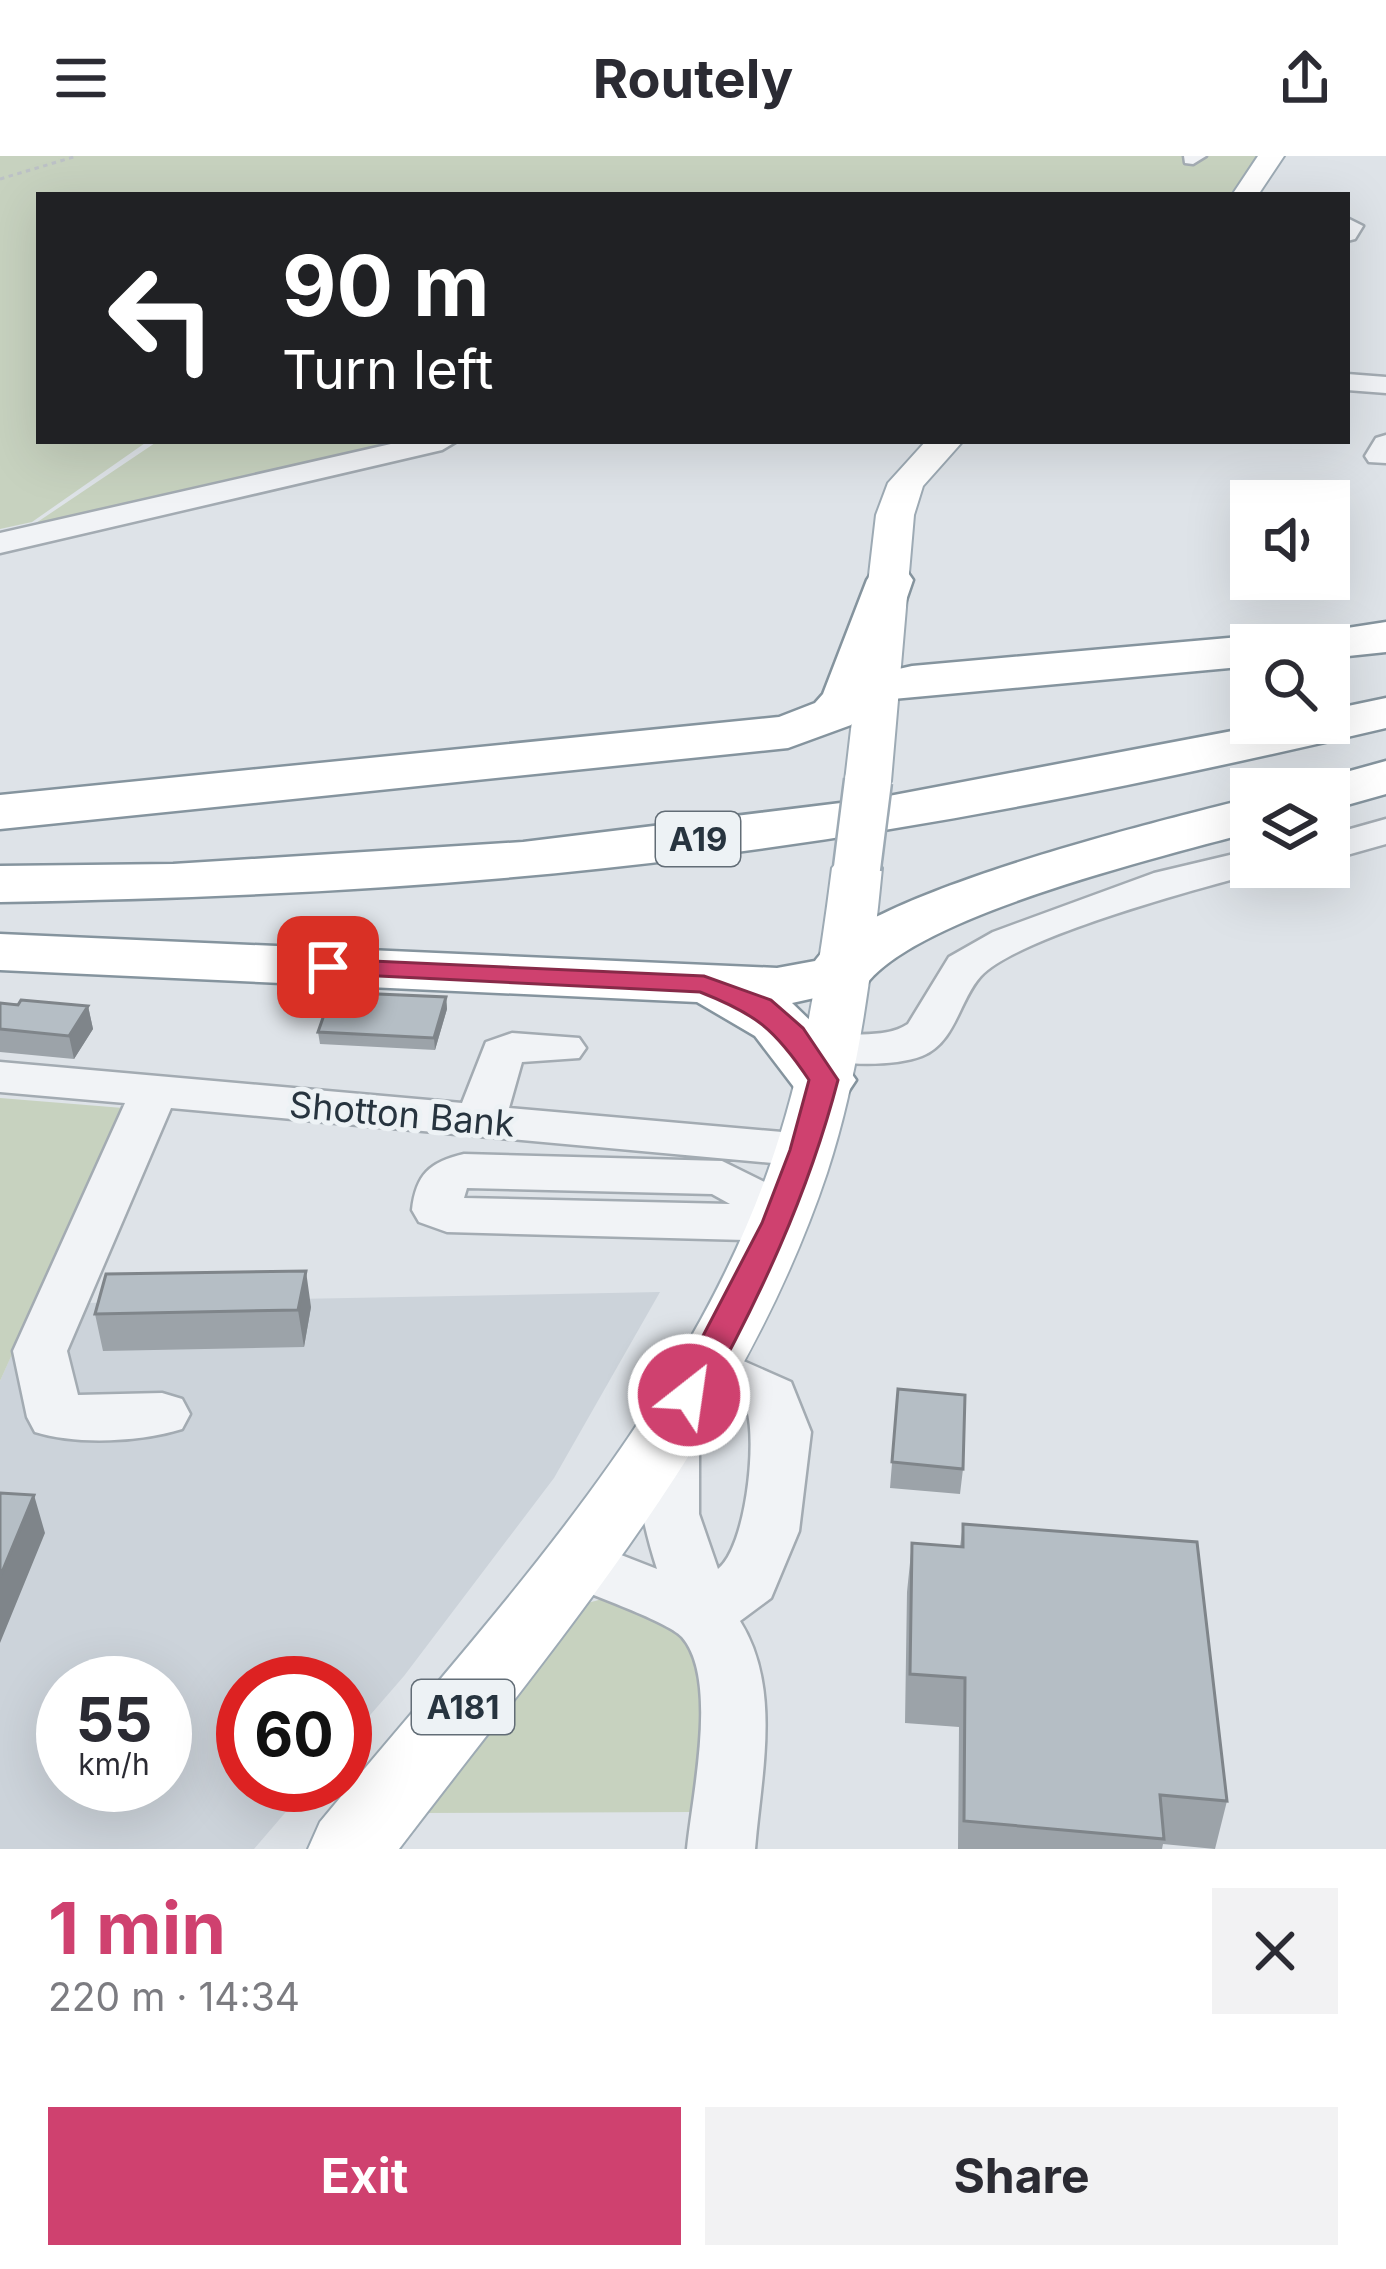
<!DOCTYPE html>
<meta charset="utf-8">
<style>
body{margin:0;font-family:Inter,sans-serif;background:#f2f2f3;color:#2b2b33;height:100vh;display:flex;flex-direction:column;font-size:45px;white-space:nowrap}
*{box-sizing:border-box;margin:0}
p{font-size:39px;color:#7c7c81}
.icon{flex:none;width:66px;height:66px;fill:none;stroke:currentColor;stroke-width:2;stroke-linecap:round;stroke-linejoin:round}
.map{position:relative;height:1693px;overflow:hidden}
.panel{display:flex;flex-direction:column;background:#fff;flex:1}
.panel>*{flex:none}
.guide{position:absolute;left:36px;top:36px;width:1314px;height:252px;border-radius:0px;box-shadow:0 12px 48px #0002;background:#202124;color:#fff;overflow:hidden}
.fabs{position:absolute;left:1230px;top:324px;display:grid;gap:24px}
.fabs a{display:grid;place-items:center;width:120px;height:120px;border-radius:0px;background:#fff;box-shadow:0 12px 48px #0002;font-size:60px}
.speed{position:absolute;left:36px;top:1500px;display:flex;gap:24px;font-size:60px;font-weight:700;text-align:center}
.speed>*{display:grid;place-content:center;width:156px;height:156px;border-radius:50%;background:#fff;box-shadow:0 12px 48px #0002;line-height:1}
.speed small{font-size:30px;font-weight:400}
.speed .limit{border:18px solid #d22;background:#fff;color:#111}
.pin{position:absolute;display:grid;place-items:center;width:102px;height:102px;color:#fff;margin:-51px;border-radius:24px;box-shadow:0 6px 18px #0006}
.me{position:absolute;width:132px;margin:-66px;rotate:30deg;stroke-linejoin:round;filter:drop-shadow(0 0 9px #0008)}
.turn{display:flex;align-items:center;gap:42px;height:252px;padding:0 48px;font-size:54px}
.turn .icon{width:156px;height:156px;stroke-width:2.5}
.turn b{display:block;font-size:84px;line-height:102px}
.round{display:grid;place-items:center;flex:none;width:126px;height:126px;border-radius:0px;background:#f2f2f3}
.headline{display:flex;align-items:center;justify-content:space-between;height:204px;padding:0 48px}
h1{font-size:72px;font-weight:700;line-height:90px;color:#cf416f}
.cta{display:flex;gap:24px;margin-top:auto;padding:24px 48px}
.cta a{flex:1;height:138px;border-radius:0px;background:#cf416f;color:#fff;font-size:48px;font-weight:700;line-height:138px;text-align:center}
.cta a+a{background:#f2f2f3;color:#2b2b33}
header{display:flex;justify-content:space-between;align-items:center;height:156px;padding:0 48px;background:#fff;font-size:54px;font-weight:700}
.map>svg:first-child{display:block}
.built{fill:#ccd3da;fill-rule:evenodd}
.green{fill:#c7d2bf}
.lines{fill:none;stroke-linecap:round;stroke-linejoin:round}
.minor-casing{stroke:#a3abb2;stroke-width:5}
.major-casing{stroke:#9daab4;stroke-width:4}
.highway-casing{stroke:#85949e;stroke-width:5}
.path{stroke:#bcc1c6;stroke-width:3;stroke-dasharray:4.5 4.5;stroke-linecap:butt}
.minor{fill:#f1f3f6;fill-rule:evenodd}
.major{fill:#fff;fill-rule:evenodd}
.highway{fill:#fff;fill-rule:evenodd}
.major-bridge-casing{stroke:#9daab4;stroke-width:51;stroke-linecap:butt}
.major-bridge{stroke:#fff;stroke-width:46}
.wall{fill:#9ca3a9}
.shaded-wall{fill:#7f858a}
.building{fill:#b5bec5;stroke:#7f858a;stroke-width:3}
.route{fill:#cf416f;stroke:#872a48;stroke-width:3}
.labels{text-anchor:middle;stroke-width:10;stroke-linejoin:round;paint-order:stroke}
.shield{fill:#edf2f5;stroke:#626d76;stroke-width:3}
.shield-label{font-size:33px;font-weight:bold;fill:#27343f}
.street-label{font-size:36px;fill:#27343f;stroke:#edf2f5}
</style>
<header><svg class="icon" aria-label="menu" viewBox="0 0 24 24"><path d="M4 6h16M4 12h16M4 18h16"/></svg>Routely<svg class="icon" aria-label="share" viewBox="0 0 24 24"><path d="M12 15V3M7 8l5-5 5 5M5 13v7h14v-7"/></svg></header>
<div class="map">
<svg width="1386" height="1693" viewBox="0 0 1386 1693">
<rect width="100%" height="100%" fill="#dee3e8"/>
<!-- built -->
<path class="built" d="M660,1136l-106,186 -150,198 -59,68v-61h-102v102h66l-55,64h-254v-468l34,-77zM63,1527h102v102h-102z"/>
<!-- green -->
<path class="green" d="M0,0h1260l-29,39h-1192v246h109l-116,81 -32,7z
M158,285h239l19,13 -366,85 -14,-16z
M0,942l123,10 -123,273z
M606,1442c18,6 49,10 64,22 51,38 31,139 24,192l-283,1 173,-209z"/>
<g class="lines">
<!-- minor casing -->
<g class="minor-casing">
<path id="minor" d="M1184,0h22l-13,8 -8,-1z
M1347,62l16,8 -8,13 -8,2z
M1347,218l39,3v16l-39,-3z
M1386,279v28l-17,-1 -4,-6 11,-18z
M404,285h53l-15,9 -442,103v-20z
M1386,663v25l-57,16v-25z
M1251,694v17h17l-2,4c-58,14 -249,66 -285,105 -22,24 -25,66 -59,80 -28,11 -81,9 -109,2l-7,-10 7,-10c29,-8 70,3 95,-14l41,-67 44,-25 161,-59z
M512,877l67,5 7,10 -7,10 -57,4 -13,46 296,26 17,5 8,11 -8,11 -17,5 -634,-58 -104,243 11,44 84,-2 20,6 8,15 -8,15c-41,13 -106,16 -147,3l-8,-15 -14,-66 112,-248 -125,-11v-30l462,41 24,-61z
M464,998l258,7 79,39 7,12 -12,23 -18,6 -331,-9 -28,-10 -7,-12c4,-36 18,-48 52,-56zM467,1032l245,6 18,10 -266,-6z
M707,1189l84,37 20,50 -12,99 -28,67 -31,23c42,67 21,154 15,228h-68c5,-53 32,-170 -5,-212 -14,-16 -104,-47 -128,-58l-9,-17 9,-17 21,-8 82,32c-15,-47 -31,-111 -6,-157l20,-7 20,7 8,15v87l19,55c28,-22 39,-127 29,-159l-59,-31 -9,-14 9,-14z"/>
</g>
<!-- major casing -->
<g class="major-casing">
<path id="major" d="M1258,0h26l-26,39h-26z
M926,285h37l-40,45 -9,29 -23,266 -7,10 -16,4 -16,-4 -7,-10 31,-266 12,-32z
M857,697l17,5 8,10c-10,103 -23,207 -55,305 -85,255 -268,466 -428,676h-91l12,-27c166,-201 359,-401 448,-651 35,-98 51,-200 64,-303l8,-10z"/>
</g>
<!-- highway casing -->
<g class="highway-casing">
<path id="highway" d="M890,410l16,4 7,10 -32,93 31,-7 339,-30 20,9h-20v21l-380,35 -20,24 -63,23 -788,81v-34l779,-78 36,-14 8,-9 44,-114 7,-10z
M1386,466v30l-57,6v-13h-34l7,-10z
M1386,542v30c-227,53 -456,100 -688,129 -232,30 -464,41 -698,45v-36l173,-2 350,-22 350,-43 401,-76h55v-13z
M1386,605v33l-57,16v-21h-24l5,-7z
M1251,642v34c-90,25 -338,84 -387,155l-72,16 31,30 33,47 -10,15 -23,6 -23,-6 -45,-59 -58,-34 -697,-32v-36l777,34 38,-7c47,-68 348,-141 436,-163z"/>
</g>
<!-- path -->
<path class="path" d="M0,23l77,-23"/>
<!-- minor -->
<use href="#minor" class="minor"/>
<!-- major -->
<use href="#major" class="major"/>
<!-- highway -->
<use href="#highway" class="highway"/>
<!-- major-bridge casing -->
<g class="major-bridge-casing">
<path id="major-bridge" d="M857,712l11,-87"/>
</g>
<!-- major-bridge -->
<use href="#major-bridge" class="major-bridge"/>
</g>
<!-- wall -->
<path class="wall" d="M446,841l1,12 -12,41 -115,-6 -2,-12z
M0,847l88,3 5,23 -19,30 -74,-7z
M311,1151l-7,40 -201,4 -8,-37z
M898,1233l65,80 -3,25 -70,-6z
M963,1368l264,277 -12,48 -52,-5 -1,5h-204l1,-122 -54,-4 2,-131 5,-49 48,4z"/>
<!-- shaded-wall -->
<path class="shaded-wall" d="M446,841l1,12 -12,41 -1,-12z
M88,850l5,23 -19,30 -5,-23z
M306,1115l5,36 -7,40 -6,-37z
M34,1339l11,38 -45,110v-66z"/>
<!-- building -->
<path class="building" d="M332,836l114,5 -12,41 -116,-6z
M21,844l67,6 -19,30 -69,-7v-26l18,2z
M306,1115l-8,39 -203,4 11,-40z
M898,1233l67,6 -2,74 -71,-7z
M0,1337l34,2 -34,82z
M963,1368l234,18 30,259 -67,-6 4,44 -200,-18 1,-143 -55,-4 2,-131 51,4z"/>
<!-- route -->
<path class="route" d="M328,803l376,17 67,24 32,28 35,52c-30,115 -79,220 -137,324l-12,4 -12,-4 -5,-9 90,-172 28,-73 19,-70c-34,-51 -53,-66 -109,-88l-381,-19 -4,-6z"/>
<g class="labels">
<!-- shield labels -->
<g class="shield">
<rect x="656" y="656" width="84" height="54" rx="9"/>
<rect x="412" y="1524" width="102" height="54" rx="9"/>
</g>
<g class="shield-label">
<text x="698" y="695">A19</text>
<text x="463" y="1563">A181</text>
</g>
<!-- street labels -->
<g class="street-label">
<text transform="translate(402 958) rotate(5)" y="13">Shotton Bank</text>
</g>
</g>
</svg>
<div class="fabs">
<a><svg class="icon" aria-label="sound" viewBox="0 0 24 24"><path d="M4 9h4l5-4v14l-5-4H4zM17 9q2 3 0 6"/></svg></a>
<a><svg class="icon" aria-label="search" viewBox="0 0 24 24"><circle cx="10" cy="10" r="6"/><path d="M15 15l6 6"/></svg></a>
<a><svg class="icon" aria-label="layers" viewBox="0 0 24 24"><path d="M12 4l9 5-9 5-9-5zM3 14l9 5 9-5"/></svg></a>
</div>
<div class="speed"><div>55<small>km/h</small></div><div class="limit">60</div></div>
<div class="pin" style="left:328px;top:811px;background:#d93025"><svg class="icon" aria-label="arrive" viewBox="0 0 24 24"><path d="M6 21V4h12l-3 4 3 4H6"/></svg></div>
<svg class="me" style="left:689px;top:1239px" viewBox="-20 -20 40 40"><circle r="17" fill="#cf416f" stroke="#fff" stroke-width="3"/><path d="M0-11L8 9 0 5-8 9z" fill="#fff"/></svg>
<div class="guide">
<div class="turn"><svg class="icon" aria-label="left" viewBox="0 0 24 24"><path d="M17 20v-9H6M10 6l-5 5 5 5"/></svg><div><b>90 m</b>Turn left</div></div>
</div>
</div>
<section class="panel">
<div class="headline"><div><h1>1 min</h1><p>220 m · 14:34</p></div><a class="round"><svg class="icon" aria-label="close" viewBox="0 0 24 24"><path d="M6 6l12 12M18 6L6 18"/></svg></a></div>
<div class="cta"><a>Exit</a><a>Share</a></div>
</section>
